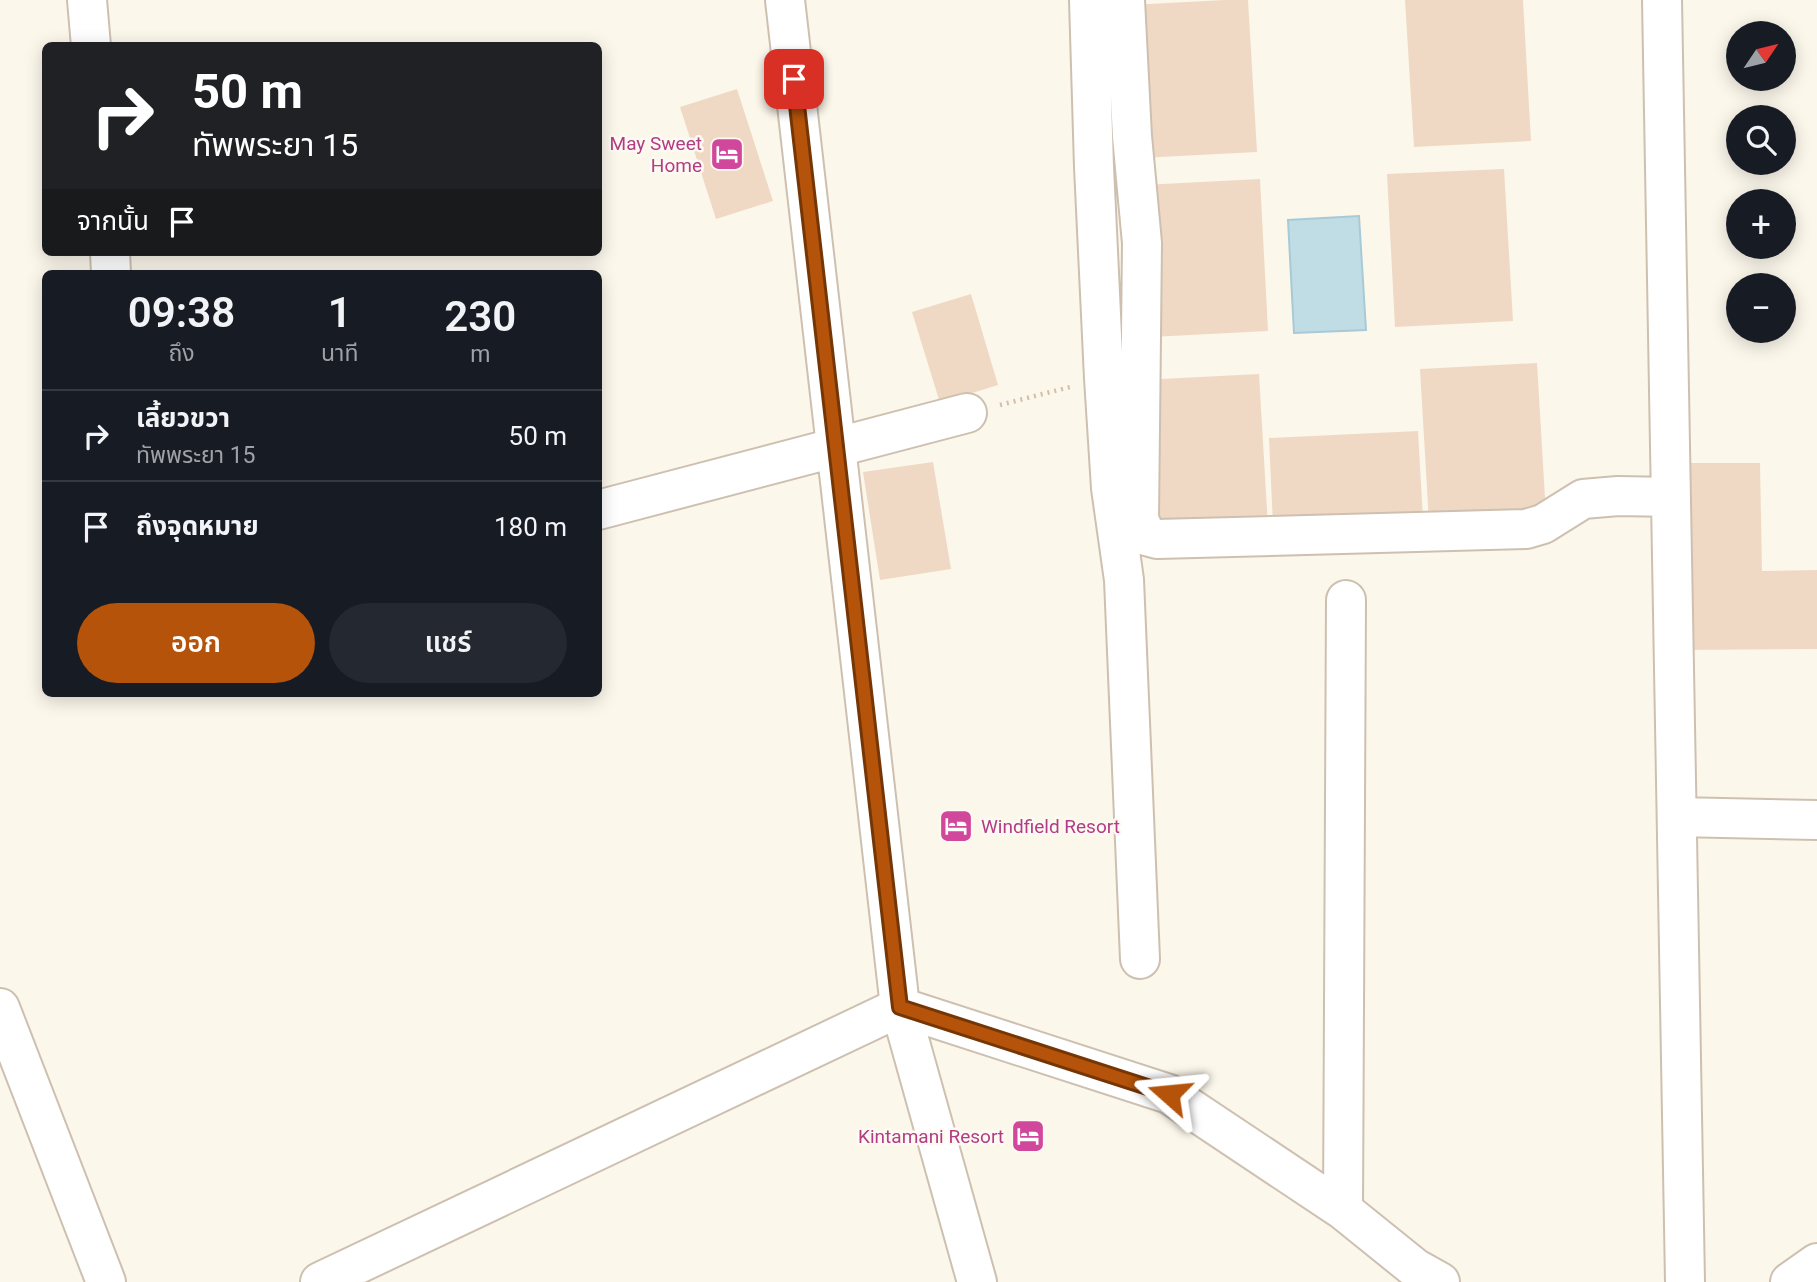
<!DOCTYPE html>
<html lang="th">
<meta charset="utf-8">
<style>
body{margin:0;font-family:Roboto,"Noto Sans Thai",sans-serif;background:#242831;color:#f1f3f6;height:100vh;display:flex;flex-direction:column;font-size:26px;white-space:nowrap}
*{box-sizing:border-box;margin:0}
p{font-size:23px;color:#9ea1a6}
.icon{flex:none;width:38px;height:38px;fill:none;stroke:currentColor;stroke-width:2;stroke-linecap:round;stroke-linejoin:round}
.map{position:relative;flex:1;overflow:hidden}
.panel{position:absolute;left:42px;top:270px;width:560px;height:427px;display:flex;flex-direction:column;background:#171b24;border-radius:10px;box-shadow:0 4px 18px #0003}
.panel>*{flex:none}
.top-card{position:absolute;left:42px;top:42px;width:560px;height:214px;border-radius:10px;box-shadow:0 4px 18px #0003;background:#202124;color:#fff;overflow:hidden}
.needle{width:46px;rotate:55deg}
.tools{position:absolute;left:1726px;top:21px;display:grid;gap:14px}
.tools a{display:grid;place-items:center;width:70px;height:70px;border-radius:50%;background:#171b24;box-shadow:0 4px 18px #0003;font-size:35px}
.pin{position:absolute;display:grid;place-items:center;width:60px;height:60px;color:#fff;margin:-30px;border-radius:14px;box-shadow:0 4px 10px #0006}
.me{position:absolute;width:77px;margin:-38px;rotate:288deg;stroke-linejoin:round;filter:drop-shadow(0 0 5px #0008)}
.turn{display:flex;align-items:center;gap:24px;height:147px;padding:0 35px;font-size:32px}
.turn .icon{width:91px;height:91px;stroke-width:2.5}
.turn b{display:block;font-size:49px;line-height:60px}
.then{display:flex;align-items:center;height:66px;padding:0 35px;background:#0003;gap:14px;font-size:26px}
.eta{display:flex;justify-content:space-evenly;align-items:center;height:119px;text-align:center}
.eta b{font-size:42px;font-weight:600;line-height:49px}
.primary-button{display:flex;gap:14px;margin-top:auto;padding:14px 35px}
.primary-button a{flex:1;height:80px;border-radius:42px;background:#b45309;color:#fff;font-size:28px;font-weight:600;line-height:80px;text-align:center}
.primary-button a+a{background:#242831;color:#f1f3f6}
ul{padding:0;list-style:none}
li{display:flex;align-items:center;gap:21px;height:91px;padding:0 35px;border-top:2px solid #363941}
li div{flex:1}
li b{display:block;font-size:26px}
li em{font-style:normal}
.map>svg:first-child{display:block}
.water{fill:#c0dce5;stroke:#a7cad6;stroke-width:2}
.building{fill:#efd9c4}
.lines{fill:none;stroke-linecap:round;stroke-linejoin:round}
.minor-casing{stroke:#cec0b1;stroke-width:42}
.path{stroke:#d5bda7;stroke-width:4.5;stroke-dasharray:2 5;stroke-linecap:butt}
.minor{stroke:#fff;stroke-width:38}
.route-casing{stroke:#753606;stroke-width:18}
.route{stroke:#b45309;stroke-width:12}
.labels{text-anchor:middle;stroke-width:5;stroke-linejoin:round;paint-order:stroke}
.hotel-label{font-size:19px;fill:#b23c85;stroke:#fefaf1;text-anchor:end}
</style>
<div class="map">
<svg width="1817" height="1282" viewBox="0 0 1817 1282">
<rect width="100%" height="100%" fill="#fcf7eb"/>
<!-- water -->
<path class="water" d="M1359,216l7,114 -72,3 -6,-113z"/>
<!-- building -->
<path class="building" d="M1224,0h24l9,152 -117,6 -9,-153z
M1405,0h118l8,141 -117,6z
M737,89l36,112 -57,18 -36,-112z
M1504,169l9,152 -118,6 -8,-153z
M1260,179l8,152 -117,6 -8,-152z
M971,294l27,91 -58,18 -28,-91z
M1537,363l9,152 -117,7 -9,-153z
M1259,374l9,153 -117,6 -9,-153z
M1418,431l5,88 -150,7 -4,-88z
M933,462l18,107 -71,11 -17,-108z
M1686,463h74l2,108 55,-1v79l-130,1z"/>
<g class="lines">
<!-- minor casing -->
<g class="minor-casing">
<path id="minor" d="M87,0l4,46
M785,0l115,1007 77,275
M1089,0l5,167 10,211 7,110 13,92 16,379
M1125,0l7,136 10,107 -3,276 7,17 11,3 369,-10 17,-5 40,-25 35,-3 53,1
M1662,0l23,1282
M110,252l1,21
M598,510l369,-97
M1677,817l140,3
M0,1008l106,274
M1343,1210l3,-610
M320,1282l580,-275 269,87 174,116 72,58 25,14
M1790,1282l27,-19"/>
</g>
<!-- path -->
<path class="path" d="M1000,405l70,-18"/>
<!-- minor -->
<use href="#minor" class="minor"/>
</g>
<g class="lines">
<!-- route casing -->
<g class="route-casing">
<path id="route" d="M794,79l106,928 269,87"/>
</g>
<!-- route -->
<use href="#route" class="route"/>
</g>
<!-- icons -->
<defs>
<g id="hotel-square" transform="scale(1.75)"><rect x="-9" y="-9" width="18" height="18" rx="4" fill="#d1479c" stroke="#fefaf1"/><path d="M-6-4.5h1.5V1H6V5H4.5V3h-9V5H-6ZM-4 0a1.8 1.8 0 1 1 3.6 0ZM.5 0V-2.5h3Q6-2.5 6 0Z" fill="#fff"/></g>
</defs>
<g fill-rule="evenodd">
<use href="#hotel-square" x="727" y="154"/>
<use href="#hotel-square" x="956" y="826"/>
<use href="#hotel-square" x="1028" y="1136"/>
</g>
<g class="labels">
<!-- hotel labels -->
<g class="hotel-label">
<text x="702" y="150">May Sweet<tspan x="702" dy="22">Home</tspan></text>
<text x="981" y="833" text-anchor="start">Windfield Resort</text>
<text x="1004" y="1143">Kintamani Resort</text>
</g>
</g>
</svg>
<div class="tools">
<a><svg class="needle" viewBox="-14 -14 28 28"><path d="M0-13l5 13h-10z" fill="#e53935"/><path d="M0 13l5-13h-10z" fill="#9ea1a6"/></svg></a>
<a><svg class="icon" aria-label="search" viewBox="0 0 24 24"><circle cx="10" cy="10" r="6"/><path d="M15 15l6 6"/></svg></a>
<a>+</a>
<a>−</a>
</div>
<div class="pin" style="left:794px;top:79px;background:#d93025"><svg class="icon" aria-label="arrive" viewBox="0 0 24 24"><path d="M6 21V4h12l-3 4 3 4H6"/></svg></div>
<svg class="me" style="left:1169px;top:1094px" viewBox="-20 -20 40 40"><path d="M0-17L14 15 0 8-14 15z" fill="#b45309" stroke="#fff" stroke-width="4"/></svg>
<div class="top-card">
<div class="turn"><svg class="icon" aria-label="right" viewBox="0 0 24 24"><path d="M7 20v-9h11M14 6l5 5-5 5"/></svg><div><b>50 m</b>ทัพพระยา 15</div></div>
<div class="then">จากนั้น<svg class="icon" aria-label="arrive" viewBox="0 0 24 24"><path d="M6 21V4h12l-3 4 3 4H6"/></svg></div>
</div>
<section class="panel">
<div class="eta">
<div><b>09:38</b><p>ถึง</p></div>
<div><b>1</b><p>นาที</p></div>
<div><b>230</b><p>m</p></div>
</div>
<ul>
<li><svg class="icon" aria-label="right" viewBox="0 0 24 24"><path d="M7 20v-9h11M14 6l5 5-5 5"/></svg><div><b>เลี้ยวขวา</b><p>ทัพพระยา 15</p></div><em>50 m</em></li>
<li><svg class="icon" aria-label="arrive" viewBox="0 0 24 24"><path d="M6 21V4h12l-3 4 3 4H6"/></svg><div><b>ถึงจุดหมาย</b></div><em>180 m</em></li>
</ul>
<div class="primary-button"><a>ออก</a><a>แชร์</a></div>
</section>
</div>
